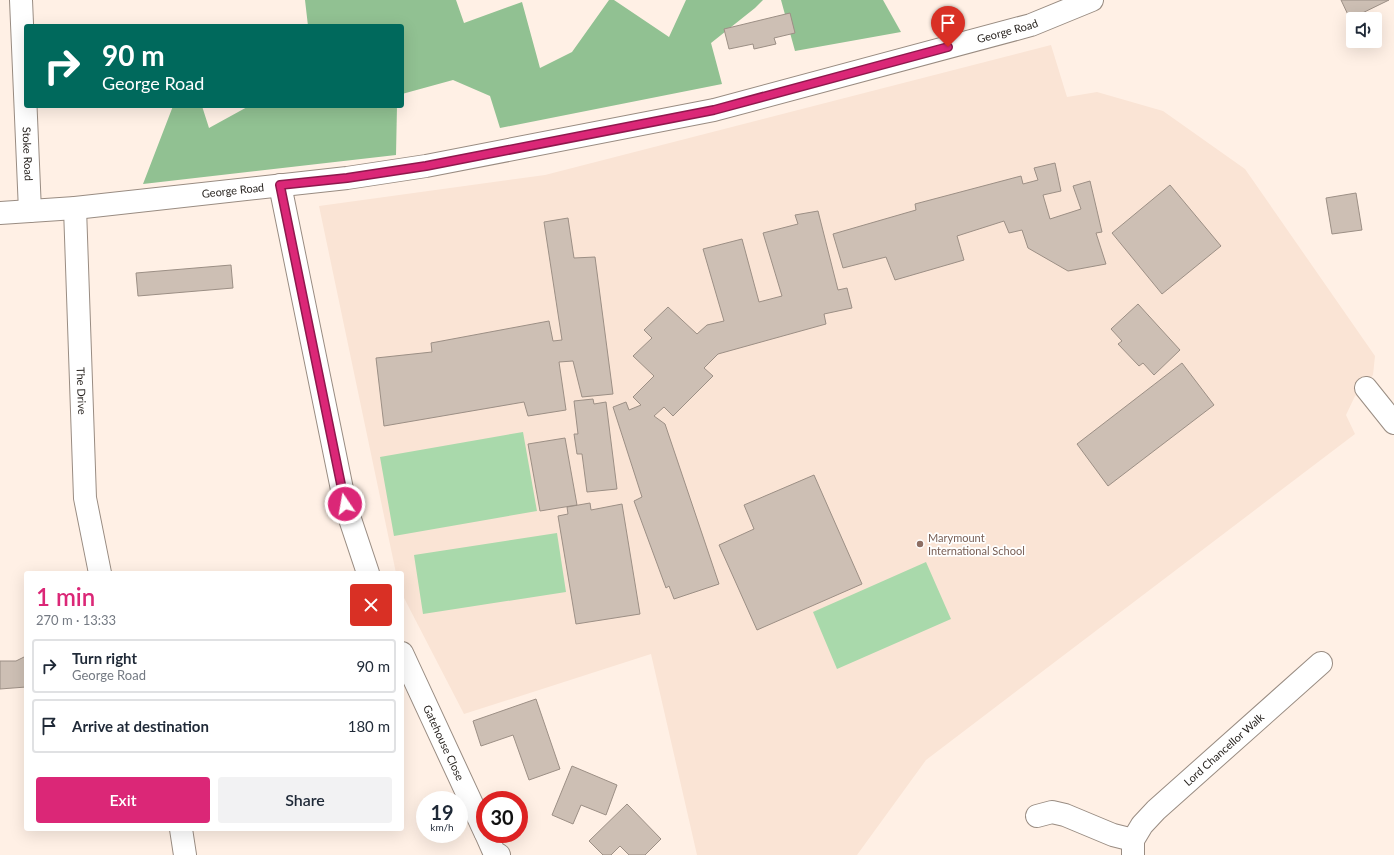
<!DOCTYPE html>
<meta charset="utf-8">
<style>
body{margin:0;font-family:Lato,sans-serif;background:#f2f2f3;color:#1f2937;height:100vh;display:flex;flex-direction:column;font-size:15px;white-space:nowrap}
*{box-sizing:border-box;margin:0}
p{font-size:13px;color:#747a83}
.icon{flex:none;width:22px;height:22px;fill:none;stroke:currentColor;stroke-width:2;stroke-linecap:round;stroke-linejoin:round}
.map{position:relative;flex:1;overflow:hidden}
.drawer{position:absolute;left:24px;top:571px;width:380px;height:260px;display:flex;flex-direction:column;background:#fff;border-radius:4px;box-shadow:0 4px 16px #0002}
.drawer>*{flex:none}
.guide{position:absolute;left:24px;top:24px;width:380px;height:84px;border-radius:4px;box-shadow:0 4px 16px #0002;background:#00695c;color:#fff;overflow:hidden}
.fabs{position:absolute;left:1346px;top:12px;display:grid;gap:8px}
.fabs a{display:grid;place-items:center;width:36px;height:36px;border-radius:4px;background:#fff;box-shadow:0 4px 16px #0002;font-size:20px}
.speed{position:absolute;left:416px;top:791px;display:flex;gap:8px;font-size:20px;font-weight:700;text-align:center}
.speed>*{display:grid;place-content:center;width:52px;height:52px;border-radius:50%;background:#fff;box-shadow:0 4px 16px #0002;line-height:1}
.speed small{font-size:10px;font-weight:400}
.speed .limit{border:6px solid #d22;background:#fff;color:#111}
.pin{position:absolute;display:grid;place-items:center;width:34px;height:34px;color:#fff;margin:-41px -17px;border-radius:50% 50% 50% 0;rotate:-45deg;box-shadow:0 0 4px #0007}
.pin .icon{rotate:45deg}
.me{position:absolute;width:44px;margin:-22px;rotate:348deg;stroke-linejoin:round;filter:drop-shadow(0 0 3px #0008)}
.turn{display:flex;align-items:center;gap:14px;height:84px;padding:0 12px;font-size:18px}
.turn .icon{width:52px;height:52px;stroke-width:2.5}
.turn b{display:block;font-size:28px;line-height:34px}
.round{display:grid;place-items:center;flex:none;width:42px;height:42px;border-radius:4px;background:#f2f2f3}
.summary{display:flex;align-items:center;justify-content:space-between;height:68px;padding:0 12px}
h1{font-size:24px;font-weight:600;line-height:30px;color:#db2777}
.action{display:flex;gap:8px;margin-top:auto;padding:8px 12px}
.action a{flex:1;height:46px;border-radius:4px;background:#db2777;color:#fff;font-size:16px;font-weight:600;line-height:46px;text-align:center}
.action a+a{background:#f2f2f3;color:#1f2937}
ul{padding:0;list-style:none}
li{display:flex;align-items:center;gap:12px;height:54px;margin:0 8px 6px;padding:0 4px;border:2px solid #e0e1e3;border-radius:4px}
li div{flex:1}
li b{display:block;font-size:15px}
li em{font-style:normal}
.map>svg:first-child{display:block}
.built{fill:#fae4d5}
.green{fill:#a9d9ab}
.forest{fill:#91c192}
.building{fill:#cdbfb4;stroke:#9c8f85}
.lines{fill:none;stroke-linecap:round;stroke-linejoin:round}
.street-casing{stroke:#998c82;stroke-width:24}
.street{stroke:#fff;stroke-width:22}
.route-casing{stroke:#8e194d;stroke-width:10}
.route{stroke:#db2777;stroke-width:7}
.education-dot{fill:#8d6e63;stroke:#fff;stroke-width:1.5}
.labels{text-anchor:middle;stroke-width:3.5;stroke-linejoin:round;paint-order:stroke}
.street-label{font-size:11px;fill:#231e1a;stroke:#fff}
.education-label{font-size:11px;fill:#785e54;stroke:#fff;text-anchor:start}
</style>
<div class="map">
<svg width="1394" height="855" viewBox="0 0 1394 855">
<rect width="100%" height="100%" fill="#fff0e5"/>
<!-- built -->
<path class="built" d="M1051,45l16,52 30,-5 66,19 82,58 130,187 -2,19 -18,21 -9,19 9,19 -429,326 -69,95h-160l-46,-201 -187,60 -62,-120v-21h-6l-77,-367 226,-31z"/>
<!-- green -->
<path class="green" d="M523,432l14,79 -143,25 -14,-79z
M557,533l9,59 -143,22 -9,-59z
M926,562l25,57 -114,50 -24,-57z"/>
<!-- forest -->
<path class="forest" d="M305,0h151l8,23 58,-21 18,66 32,-16 37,-52h5l55,37 17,-37h77l-8,8 -44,35 11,41 -222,44 -10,-32 -37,-16 -51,14v-68h-94z
M781,0h102l18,32 -106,19z
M173,106h29l7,22 40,-22h148l-1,49 -253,29z"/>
<!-- building -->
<path class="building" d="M1341,0h48l-39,19z
M790,13l5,20 -21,5 2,6 -22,5 -1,-5 -24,5 -5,-20z
M1055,163l6,28 -18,4 7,24 31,-10 -8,-23 17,-5 12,51 -6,1 10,31 -38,7 -40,-23 -6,-18 -13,3 -5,-12 -47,15 7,24 -69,20 -9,-23 -43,11 -10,-34 83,-24 -1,-6 106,-28 2,8 15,-4 -4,-12z
M1170,185l51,61 -59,48 -50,-61z
M1356,193l6,37 -30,4 -6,-36z
M818,211l20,79 9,-2 5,20 -28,6 2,10 -108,30 -14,14 9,8 -40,40 -9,-9 -10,9 11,8 54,160 -45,15 -5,-13 -3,2 -32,-87 8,-4 -29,-90 13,-5 3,8 12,-5 -8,-8 21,-21 -21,-20 19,-18 -8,-8 24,-23 29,27 10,-9 17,-4 -21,-72 39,-10 17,63 23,-6 -19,-63 35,-9 -3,-9z
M568,218l6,40 21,-1 18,137 -31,3 -9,-36 -14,1 7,48 -38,6 -4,-14 -140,24 -8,-68 56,-6 -1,-9 118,-22 4,20 9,-1 -18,-118z
M231,265l2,23 -95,8 -2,-23z
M1138,304l42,46 -26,25 -11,-12 -4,3 -21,-22 4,-3 -11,-12z
M1182,363l32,42 -106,81 -31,-42z
M593,399l1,5 12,-2 11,87 -30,3 -5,-38h-5l-3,-20h4l-4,-33z
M565,438l12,67 -37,6 -12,-67z
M814,475l48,109 -105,46 -38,-85 35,-16 -10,-24z
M590,503l1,7 31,-6 18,110 -64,10 -18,-108 10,-2 -1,-7z
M26,656v31l-26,2v-28h16z
M536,699l24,70 -31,11 -16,-45 -32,11 -8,-25z
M572,766l45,19 -11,30 -25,-10 -8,19 -21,-9z
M627,804l34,35 -16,16h-16l-9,-9 -9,9h-8l-14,-14z"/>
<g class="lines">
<!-- street casing -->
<g class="street-casing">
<g id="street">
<path id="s1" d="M21,0l9,211"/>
<path d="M280,185l65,319 23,69"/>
<path id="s2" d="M75,208l10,290 15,75"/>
<path id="s3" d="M0,213l75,-5 272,-30 79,-12 288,-56 317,-85 61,-25"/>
<path d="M1366,388l28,35"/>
<path id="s4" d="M402,653l83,179"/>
<path d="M1037,816l15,-4 13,3 48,20 20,5"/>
<path d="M181,829l4,26"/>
<path d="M486,834l8,18 5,3"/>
<path id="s5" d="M1133,855v-15l9,-15 14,-15 165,-147"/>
</g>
</g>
<!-- street -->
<use href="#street" class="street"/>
</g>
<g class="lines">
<!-- route casing -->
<g class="route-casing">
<path id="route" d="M345,504l-65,-319 67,-7 79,-12 288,-56 234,-63"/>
</g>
<!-- route -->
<use href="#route" class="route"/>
</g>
<!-- markers -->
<circle class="education-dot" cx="920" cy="544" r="4"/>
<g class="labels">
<!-- street labels -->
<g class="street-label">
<text dy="4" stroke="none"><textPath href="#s3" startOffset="1026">George Road</textPath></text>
<text dy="4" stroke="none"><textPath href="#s1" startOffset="154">Stoke Road</textPath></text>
<text dy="4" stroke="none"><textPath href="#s3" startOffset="234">George Road</textPath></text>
<text dy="4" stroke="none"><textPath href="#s2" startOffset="183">The Drive</textPath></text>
<text dy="4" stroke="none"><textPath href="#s4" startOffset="99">Gatehouse Close</textPath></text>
<text dy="4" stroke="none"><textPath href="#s5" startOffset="144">Lord Chancellor Walk</textPath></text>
</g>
<!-- education labels -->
<g class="education-label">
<text x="928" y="542">Marymount<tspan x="928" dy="13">International School</tspan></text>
</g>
</g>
</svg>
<div class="fabs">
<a><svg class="icon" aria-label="sound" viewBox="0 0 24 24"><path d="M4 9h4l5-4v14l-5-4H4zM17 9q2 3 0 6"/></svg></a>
</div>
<div class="speed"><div>19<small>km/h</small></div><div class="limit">30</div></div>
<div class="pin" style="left:948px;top:47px;background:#d93025"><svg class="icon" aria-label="arrive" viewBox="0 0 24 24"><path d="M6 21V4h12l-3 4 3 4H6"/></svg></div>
<svg class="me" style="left:345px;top:504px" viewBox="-20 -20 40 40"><circle r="17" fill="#db2777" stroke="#fff" stroke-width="3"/><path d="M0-11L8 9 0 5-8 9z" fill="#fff"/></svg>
<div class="guide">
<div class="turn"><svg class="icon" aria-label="right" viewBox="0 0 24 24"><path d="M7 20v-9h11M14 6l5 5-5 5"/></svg><div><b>90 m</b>George Road</div></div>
</div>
<section class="drawer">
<div class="summary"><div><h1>1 min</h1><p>270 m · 13:33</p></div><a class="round" style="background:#d93025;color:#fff"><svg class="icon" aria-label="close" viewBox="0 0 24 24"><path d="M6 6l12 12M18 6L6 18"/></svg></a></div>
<ul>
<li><svg class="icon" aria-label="right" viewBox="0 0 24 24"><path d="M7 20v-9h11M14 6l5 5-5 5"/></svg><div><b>Turn right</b><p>George Road</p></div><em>90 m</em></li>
<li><svg class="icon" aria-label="arrive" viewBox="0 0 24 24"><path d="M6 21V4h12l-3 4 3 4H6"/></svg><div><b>Arrive at destination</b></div><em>180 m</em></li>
</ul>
<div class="action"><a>Exit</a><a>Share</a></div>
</section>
</div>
